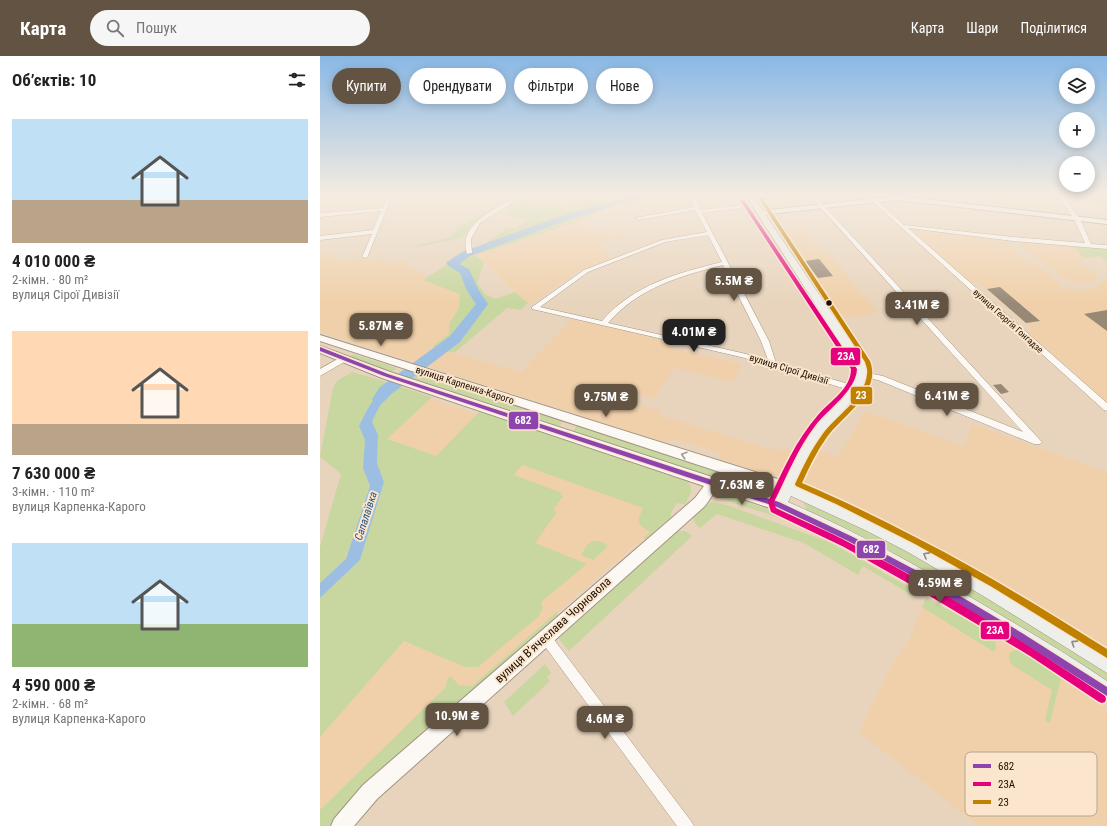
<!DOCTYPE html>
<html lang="uk">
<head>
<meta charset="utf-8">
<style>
	body { margin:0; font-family:"Roboto Condensed",sans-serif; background:#f6f6f6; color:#222; height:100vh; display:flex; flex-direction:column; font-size:15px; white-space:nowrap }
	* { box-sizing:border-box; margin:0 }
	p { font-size:13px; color:#767676 }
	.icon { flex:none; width:22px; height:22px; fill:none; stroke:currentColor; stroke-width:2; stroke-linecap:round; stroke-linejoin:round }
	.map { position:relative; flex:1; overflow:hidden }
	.sheet { display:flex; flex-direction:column; background:#fff; width:320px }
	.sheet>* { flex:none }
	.top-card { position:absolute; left:12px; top:12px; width:380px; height:36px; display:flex; gap:8px }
	.tools { position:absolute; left:739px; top:12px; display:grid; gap:8px }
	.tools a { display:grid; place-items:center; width:36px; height:36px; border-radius:50%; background:#fff; box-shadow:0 2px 10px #0003; font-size:20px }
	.price { position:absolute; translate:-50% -34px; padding:0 9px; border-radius:8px; background:#625342; color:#fff; font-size:13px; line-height:26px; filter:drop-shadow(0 1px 2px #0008) }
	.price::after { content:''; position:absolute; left:50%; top:24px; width:12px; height:9px; margin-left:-6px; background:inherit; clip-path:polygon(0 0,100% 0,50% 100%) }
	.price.current { background:#222; color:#fff }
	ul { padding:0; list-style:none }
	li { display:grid; align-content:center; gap:8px; height:212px; padding:0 12px }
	li span { display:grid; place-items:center; height:124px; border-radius:0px; color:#555 }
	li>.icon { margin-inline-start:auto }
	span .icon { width:72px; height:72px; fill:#fffc; stroke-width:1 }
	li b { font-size:17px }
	h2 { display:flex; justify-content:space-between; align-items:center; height:48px; padding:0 12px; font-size:17px }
	.pill { padding:0 14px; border-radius:18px; background:#fff; box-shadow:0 2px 10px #0003; font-size:14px; line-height:36px }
	.pill.current { background:#625342; color:#fff }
	header { display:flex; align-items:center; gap:24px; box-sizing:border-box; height:56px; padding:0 20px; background:#625342; color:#fff }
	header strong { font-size:19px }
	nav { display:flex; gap:22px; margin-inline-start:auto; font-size:14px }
	.search { width:280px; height:36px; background:#f6f6f6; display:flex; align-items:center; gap:10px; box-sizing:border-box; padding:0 14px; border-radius:22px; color:#767676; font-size:15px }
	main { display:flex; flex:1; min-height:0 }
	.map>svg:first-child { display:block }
	.built { fill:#f0d0aa }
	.green { fill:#c8d6a0 }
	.water { fill:#9bbee2 }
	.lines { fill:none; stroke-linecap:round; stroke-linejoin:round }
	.river { fill:#9bbee2; fill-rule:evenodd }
	.building { fill:#988977 }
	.minor-casing { stroke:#a39482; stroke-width:1 }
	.tertiary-casing { stroke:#a39482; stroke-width:2 }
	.secondary-casing { stroke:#a39482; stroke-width:1 }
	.minor { fill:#fcf9f5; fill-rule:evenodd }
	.tertiary { fill:#fcf9f5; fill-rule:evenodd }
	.secondary { fill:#eeefeb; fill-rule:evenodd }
	.bus-1-casing { stroke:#fbe5cc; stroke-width:3 }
	.bus-2-casing { stroke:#fbe5cc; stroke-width:3 }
	.bus-3-casing { stroke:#fbe5cc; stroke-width:3 }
	.bus-1 { fill:#8e44ad; fill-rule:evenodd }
	.bus-2 { fill:#e5007d; fill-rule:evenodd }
	.bus-3 { fill:#c08000; fill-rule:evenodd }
	.oneway { stroke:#a29b93 }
	.oneway2 { stroke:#8f8982 }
	.bus-dot { fill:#1a0d01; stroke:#fbe5cc; stroke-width:1.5 }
	.labels { text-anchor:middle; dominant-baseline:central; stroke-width:4; stroke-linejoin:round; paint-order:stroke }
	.far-street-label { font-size:9px; fill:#1a0d01; stroke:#fbe5cc }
	.street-label { font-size:10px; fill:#1a0d01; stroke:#fbe5cc }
	.water-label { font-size:11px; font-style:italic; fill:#1d5082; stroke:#fbe5cc }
	.near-street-label { font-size:12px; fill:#1a0d01; stroke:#fbe5cc }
	.key { fill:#fbe5cc; stroke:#b8a48f; stroke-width:1 }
	.key-label { font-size:11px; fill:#1a0d01 }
	.line-badge { stroke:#fbe5cc; stroke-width:1.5 }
	.badge-label { font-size:11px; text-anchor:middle; font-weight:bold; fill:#fff }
</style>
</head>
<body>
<header>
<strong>Карта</strong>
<div class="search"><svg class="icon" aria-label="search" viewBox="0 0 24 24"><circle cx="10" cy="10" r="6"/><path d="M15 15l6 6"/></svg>Пошук</div>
<nav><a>Карта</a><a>Шари</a><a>Поділитися</a></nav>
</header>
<main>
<section class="sheet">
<h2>Об’єктів: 10<svg class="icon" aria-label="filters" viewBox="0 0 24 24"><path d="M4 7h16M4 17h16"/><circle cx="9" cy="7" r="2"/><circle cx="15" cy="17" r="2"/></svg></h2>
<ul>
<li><span style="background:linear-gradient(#bfe0f5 65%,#b9a48a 0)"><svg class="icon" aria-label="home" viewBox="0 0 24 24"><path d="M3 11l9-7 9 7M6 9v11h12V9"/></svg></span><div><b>4 010 000 ₴</b><p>2-кімн. · 80 m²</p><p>вулиця Сірої Дивізії</p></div></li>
<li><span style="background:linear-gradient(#ffd9b3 75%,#b9a48a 0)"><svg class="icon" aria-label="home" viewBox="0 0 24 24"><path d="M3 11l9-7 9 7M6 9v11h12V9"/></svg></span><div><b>7 630 000 ₴</b><p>3-кімн. · 110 m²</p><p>вулиця Карпенка-Карого</p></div></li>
<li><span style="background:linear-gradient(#bfe0f5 65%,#8fb573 0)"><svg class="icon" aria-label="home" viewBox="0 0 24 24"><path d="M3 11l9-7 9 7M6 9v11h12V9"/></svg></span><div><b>4 590 000 ₴</b><p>2-кімн. · 68 m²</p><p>вулиця Карпенка-Карого</p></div></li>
</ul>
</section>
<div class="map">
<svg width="787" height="770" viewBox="0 0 787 770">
	<rect width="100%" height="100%" fill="#e8d4bc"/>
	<g class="built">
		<path d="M257,165L269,175L277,178L284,176L289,180L301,176L308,181L298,184L295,182L277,188L291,202L257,216L215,245L208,247L155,199Z"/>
		<path d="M589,172L687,184L705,207L714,206L740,226V230L745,234L775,232L787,222V348L757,322L760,321L707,275L713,273L659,227H651Z"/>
		<path d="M483,173L501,195H507L558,257L522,262L459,176Z"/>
		<path d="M704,185L753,190L764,202L759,206L779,219L772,226L756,227L742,221L697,188Z"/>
		<path d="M0,197L21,205L42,202L49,206L57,202L69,208L80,203L91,208L88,210L109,221L104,224L140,238L139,252L129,268V279L112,291L201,316L252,263L354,286L350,292L421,308L413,326L354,312L334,343L308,336L302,344L341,355L339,359L450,393L471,394L461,419L454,420L398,403L400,397L350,382L347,387L0,276Z"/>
		<path d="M110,343L157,358L116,400L66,383Z"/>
		<path d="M545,355L644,390L652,368L787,416V596L735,561L551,462L486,432L482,425L495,393L518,401Z"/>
		<path d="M176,400L343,458L344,464L38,729L0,770V681L84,585L90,590Z"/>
		<path d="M606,542L698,593L787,653V770H659L539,676L570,613L588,585Z"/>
	</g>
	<g class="green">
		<path d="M195,140H199L156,166L142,182L98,191L97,189L128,182L142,169Z"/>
		<path d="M306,140H337L326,144L322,142L284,154L239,172L155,199L164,207L157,227L166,239L176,243L195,236L208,247L201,254L187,252L134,297L112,291L129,278V268L139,252L140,238L103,224L146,196L156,193L189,171L195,173L208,164L186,159L191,155L183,153L200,143L244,152L271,142L296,143Z"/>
		<path d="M750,140H787V151L760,142Z"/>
		<path d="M753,190L787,192V204L780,200L764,202Z"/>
		<path d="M33,298L77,312L72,316L29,301Z"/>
		<path d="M32,316L70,327C55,338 47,353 39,369L45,384L43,412L50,430L26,503L0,527V491L21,418L0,401L13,332L17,325Z"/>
		<path d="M95,318L243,365L239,370L90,322Z"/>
		<path d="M78,330L112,341L67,383L116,400L160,355L368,426C375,434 369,440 365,449L357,447L351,457V461L326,483L323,482L330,476L321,470L318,464L323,452L202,409L194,419L242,437L241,439L243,440L233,454L237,456L215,487L267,508L221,546L223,552L218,561L158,611H145L84,585L0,681V542L40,504L64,426L57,407L58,379L51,366C58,352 65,339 78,330Z"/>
		<path d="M257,369L398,416L395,423L253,375Z"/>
		<path d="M424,425L454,435C444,442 432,435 422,431Z"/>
		<path d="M409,440L467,460L466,464L399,442Z"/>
		<path d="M482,444C591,487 688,555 787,617V629C689,567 593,500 487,454Z"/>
		<path d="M391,446L407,449L509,486L596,535L593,540L543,510L538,519L484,487L397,458L380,472L375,467L373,460Z"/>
		<path d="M357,475H365L372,480L249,595L238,582Z"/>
		<path d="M273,485H280L287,489L286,492L273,504L261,499L267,489Z"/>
		<path d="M606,542L674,578L676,592L674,596L602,551Z"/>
		<path d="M237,556L238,562L12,770H0V754L126,631L127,624L130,620L139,629L152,630Z"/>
		<path d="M698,593L741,622L730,667L725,664L732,634L691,608L689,602L690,597Z"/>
		<path d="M225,608L231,617L227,621L230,625L193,660L184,646Z"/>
	</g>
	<path class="water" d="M70,327L78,330C65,339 58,352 52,366L58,379L57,407L64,426L40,504L0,542V527L26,503L50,430L43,412L45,384L39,370C47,353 55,338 70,327Z"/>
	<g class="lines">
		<path class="river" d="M311,140H325L250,163L150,200L139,208L149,213L158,233L168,248L140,286L70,339C65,345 63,349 54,347L52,343L60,331L130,280L156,248L146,233L140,217L126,208L127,206L142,196L244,159Z"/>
	</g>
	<g class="building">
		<path d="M499,203L513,220L498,222L485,205Z"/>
		<path d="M680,231L720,265L706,267L667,233Z"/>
		<path d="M787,254V275L764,258Z"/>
		<path d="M681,328L689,336L681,338L673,329Z"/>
	</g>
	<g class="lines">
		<defs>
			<g id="minor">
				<path d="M68,140H72L47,202L42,201L52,178L0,184V180L53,174L61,155L0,161V157L63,152Z"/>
				<path d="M197,140H203L160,167L151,183L152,197L147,198C137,168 177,152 197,140Z"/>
				<path d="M369,140H374L381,154L436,147V149L434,150L382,157L449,285L456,307L539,331L540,333L539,335L536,336L421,301L212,253V251L264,214L342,184L387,176L375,154L318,164L315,162L374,151ZM388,179L402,206C357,217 313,229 282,265L220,251L268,216L345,186ZM403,209L441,285L448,304L422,297L288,267C318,232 360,220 403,209Z"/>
				<path d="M490,140H495L720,384L722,386L720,388H714L558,324L540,321L539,319L543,316L563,320L703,376Z"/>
				<path d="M738,140H743L760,163L771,188L787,189V193L693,185L588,172L787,347V355L784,354L552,145L556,144L584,169L693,181L765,187L754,163Z"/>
				<path d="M23,300L26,301V305L0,320V313Z"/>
				<path d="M225,575L229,577L371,765L374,770H357L221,585L219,581L221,577Z"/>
			</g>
			<g id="tertiary">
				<path d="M579,140L787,164V168L578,144L440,159L437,157L440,155Z"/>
				<path d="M0,279L467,426L472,428L474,432L472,436L467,438L0,285Z"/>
				<path d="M0,290L70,316L459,443L464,445L466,449L464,453L459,455L396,434L385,450L57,743L34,770H11L14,763L43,729L375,442L384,430L62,322L0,297Z"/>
			</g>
			<path id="secondary" d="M426,140H433L545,307L549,319C538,342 521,355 505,375C492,391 484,411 476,429C585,475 687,534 787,597V617L665,541L586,495L545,474L471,440L468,446C531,473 591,506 650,541C696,568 743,595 787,625V646L693,585L571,512L502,475L454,453L452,449L482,387L496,369L531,331L537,319L535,310Z"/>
		</defs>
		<use href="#minor" class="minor-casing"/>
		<use href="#tertiary" class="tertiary-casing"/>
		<use href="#secondary" class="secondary-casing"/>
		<use href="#minor" class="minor"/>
		<use href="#tertiary" class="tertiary"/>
		<use href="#secondary" class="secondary"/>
		<defs>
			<path id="bus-1" d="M0,291L68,318L459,446L533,481L603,518L702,577L787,631V640L697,583L598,523L528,485L457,451L64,320L0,295Z"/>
			<path id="bus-2" d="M422,143L424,144L537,313C536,335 508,353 495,370C478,392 467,420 454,446L456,452C481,464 506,474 530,487C618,532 703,585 785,640L786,643L785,646L782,647L779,646L710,600L593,530L524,491L451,456L448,446C462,416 476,384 498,359C510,345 531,333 531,313L420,144Z"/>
			<path id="bus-3" d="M437,140H441L550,305C562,336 523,359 507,381C497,395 489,411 482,427C522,444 561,463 599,483C664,516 726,555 787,593V602L672,531L595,488L516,448L476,430L475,428C483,411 491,394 502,379C515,360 545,343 547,318C548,314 546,310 545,306Z"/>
		</defs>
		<use href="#bus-1" class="bus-1-casing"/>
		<use href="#bus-2" class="bus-2-casing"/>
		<use href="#bus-3" class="bus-3-casing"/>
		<use href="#bus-1" class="bus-1"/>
		<use href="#bus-2" class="bus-2"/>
		<use href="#bus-3" class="bus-3"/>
	</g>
	<defs><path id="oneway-chevron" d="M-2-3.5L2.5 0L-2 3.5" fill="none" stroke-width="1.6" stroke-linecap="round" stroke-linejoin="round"/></defs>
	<use class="oneway" href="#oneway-chevron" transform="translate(364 399) rotate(-162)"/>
	<g class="oneway2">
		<use href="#oneway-chevron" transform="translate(606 499) rotate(-151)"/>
		<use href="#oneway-chevron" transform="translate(754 587) rotate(-147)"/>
	</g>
	<linearGradient id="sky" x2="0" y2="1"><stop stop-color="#89b8e6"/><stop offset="0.56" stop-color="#f5ece1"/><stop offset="1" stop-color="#f5ece1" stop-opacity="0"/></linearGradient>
	<rect width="787" height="248" fill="url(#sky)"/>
	<circle class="bus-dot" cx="509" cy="247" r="3.5"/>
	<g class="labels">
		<g class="far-street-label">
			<text transform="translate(688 265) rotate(42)">вулиця Георгія Гонгадзе</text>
		</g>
		<g class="street-label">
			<text transform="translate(469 313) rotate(17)">вулиця Сірої Дивізії</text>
			<text transform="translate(145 329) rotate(18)">вулиця Карпенка-Карого</text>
		</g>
		<g class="water-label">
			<text transform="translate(46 460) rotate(-72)">Сапалаївка</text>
		</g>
		<g class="near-street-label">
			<text transform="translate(233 574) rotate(-42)">вулиця Вʼячеслава Чорновола</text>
		</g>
	</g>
	<rect x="645" y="696" width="132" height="64" rx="6" class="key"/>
	<rect x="653" y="708" width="18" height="4" fill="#8e44ad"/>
	<rect x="653" y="726" width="18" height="4" fill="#e5007d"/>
	<rect x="653" y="744" width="18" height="4" fill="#c08000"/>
	<g class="key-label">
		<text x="678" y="714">682</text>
		<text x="678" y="732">23А</text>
		<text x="678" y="750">23</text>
	</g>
	<g class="line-badge">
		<rect x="510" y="291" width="31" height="19" rx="4" fill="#e5007d"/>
		<rect x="530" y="330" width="23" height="19" rx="4" fill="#c08000"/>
		<rect x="188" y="355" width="31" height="19" rx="4" fill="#8e44ad"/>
		<rect x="536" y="484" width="30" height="19" rx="4" fill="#8e44ad"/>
		<rect x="660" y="565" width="30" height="19" rx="4" fill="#e5007d"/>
	</g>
	<g class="badge-label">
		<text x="526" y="304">23А</text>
		<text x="541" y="343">23</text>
		<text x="203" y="368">682</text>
		<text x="551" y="497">682</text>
		<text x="675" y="578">23А</text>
	</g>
</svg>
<div class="tools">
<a><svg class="icon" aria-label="layers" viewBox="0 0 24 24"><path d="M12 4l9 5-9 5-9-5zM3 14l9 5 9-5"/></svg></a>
<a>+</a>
<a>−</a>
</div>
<b class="price" style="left:414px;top:246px">5.5M ₴</b>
<b class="price" style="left:597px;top:270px">3.41M ₴</b>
<b class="price" style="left:61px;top:291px">5.87M ₴</b>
<b class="price current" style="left:374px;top:297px">4.01M ₴</b>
<b class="price" style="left:627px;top:361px">6.41M ₴</b>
<b class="price" style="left:286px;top:362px">9.75M ₴</b>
<b class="price" style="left:422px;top:450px">7.63M ₴</b>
<b class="price" style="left:620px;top:548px">4.59M ₴</b>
<b class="price" style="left:137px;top:681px">10.9M ₴</b>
<b class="price" style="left:285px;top:684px">4.6M ₴</b>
<div class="top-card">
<a class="pill current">Купити</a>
<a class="pill">Орендувати</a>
<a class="pill">Фільтри</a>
<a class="pill">Нове</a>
</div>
</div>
</main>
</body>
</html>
